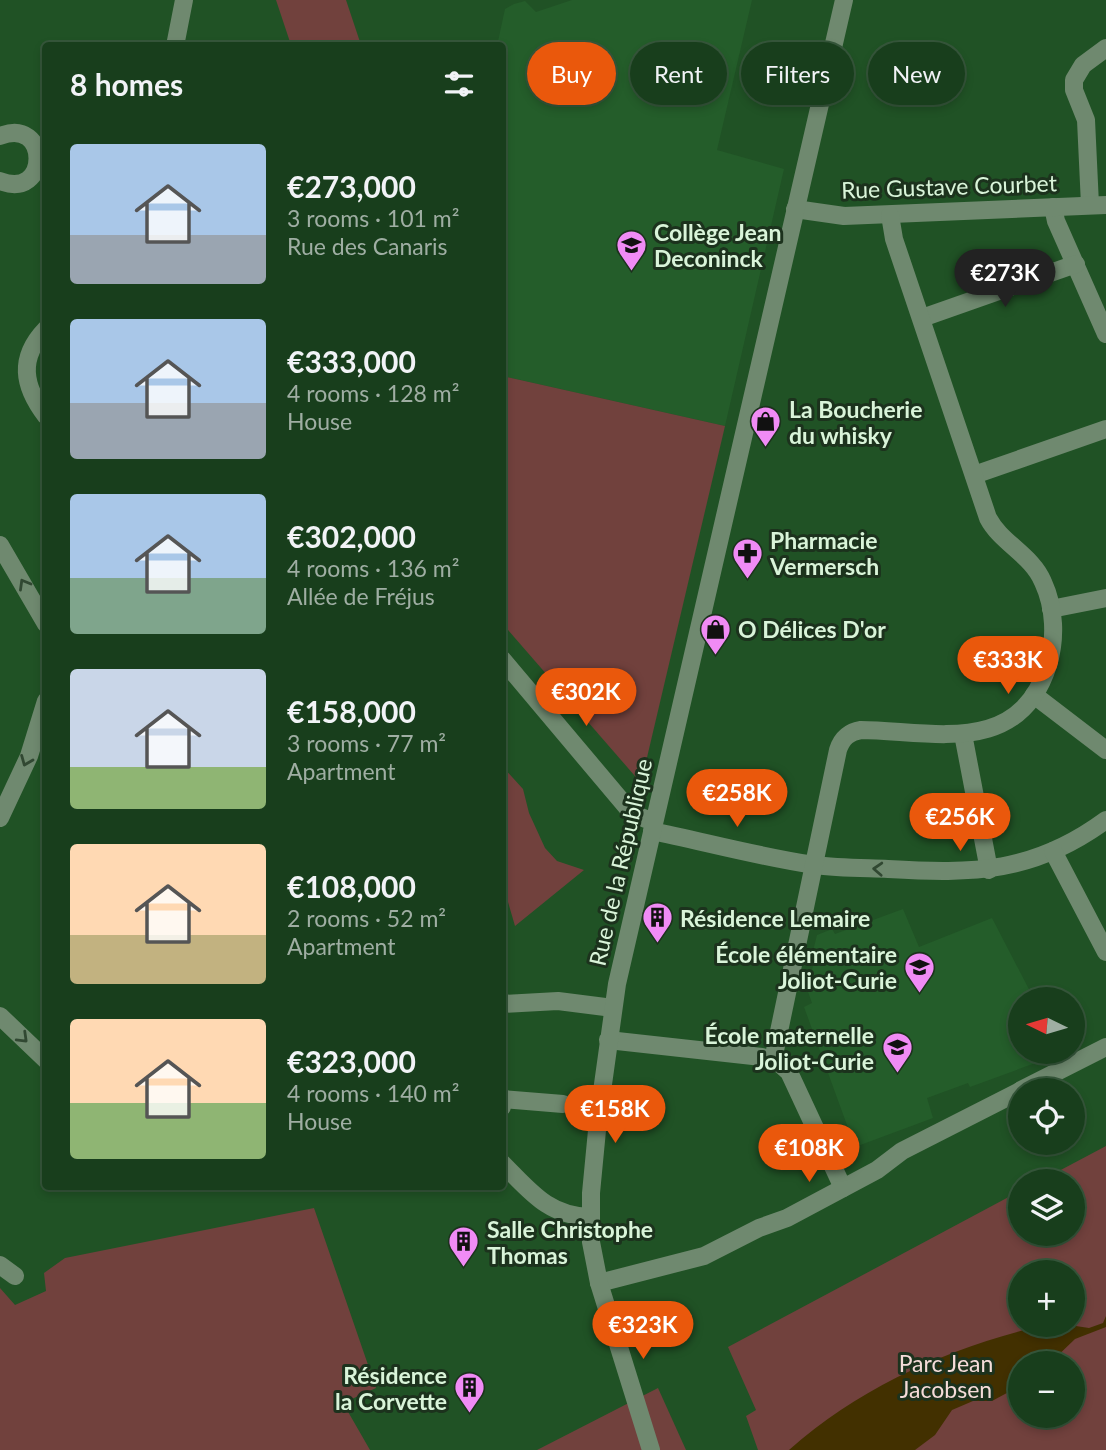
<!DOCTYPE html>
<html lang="en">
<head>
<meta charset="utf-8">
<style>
	body { margin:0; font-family:Lato,sans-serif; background:#214525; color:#f1f3f6; height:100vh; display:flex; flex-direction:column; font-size:26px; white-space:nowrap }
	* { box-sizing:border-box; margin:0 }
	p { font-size:23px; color:#9faea3 }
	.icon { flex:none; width:38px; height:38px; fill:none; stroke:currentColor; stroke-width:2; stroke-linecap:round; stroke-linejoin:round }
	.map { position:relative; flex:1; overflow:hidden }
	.panel { position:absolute; left:42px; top:42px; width:464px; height:1148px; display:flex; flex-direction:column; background:#183e1c; border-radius:7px; box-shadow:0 4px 10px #0003,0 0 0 2px #36573b }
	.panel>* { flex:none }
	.hud { position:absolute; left:527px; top:42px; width:474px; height:63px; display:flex; gap:14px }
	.needle { width:46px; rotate:275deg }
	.controls { position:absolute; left:1008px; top:987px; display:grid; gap:14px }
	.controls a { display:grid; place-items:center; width:77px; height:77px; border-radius:50%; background:#183e1c; box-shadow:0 4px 10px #0003,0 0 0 2px #36573b; font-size:35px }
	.price { position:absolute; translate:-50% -60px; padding:0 16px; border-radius:24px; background:#ea580c; color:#fff; font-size:23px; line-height:46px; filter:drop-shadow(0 2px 4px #0008) }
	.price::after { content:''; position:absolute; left:50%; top:42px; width:21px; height:16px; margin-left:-10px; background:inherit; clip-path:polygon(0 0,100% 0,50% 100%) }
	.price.selected { background:#222; color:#fff }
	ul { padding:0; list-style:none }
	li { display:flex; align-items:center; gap:21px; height:175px; padding:0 28px }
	li span { display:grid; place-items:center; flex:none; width:196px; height:140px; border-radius:7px; color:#555 }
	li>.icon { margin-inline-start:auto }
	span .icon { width:84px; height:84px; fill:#fffc; stroke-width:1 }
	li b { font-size:30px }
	h2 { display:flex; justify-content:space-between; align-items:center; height:84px; padding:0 28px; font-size:30px }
	.chip { padding:0 24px; border-radius:32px; background:#183e1c; box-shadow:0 4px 10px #0003,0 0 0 2px #36573b; font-size:24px; line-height:63px }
	.chip.selected { background:#ea580c; color:#fff }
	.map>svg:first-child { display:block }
	.built { fill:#245d2a }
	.green { fill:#71413d; fill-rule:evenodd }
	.water { fill:#423000 }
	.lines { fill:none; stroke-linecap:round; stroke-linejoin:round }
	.minor { stroke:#6f896f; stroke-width:18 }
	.oneway { stroke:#314832 }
	.labels { text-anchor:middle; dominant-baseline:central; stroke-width:6; stroke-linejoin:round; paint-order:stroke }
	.street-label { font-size:23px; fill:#d9f4d9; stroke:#1c321d }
	.poi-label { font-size:23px; font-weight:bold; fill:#d9f4d9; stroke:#1c321d; text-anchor:start }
	.park-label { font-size:23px; fill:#f5dcd9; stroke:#1c321d }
</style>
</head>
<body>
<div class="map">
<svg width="1106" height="1450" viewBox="0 0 1106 1450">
	<rect width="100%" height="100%" fill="#205225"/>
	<g class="built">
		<path d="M572,0H752L717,150L784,169L725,426L502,376V46H497L505,9L514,4L525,1L536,12Z"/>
		<path d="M903,909L919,947L992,918L1034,999H1020V1052H1047L1049,1058L970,1087L968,1083L927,1098L933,1118L855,1147L804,1007L812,1003L807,989L813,966L811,959L817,935L832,929L835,934Z"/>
	</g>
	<g class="green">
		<path d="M276,0H346L361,45H291Z"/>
		<path d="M502,376L725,426L641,783L502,623Z"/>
		<path d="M502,766L523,789L529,813L545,848L557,861L584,870L515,926L508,902L502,896Z"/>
		<path d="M1106,1146V1450H758L746,1416L756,1410L728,1347L1020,1191V1234H1073V1181H1040ZM1020,1272H1073V1325H1020ZM1020,1363H1073V1416H1020Z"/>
		<path d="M314,1208L376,1388L343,1403L370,1450H0V1288L15,1305L46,1291L44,1273L65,1258Z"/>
		<path d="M658,1388L686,1450H537Z"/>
	</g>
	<path class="water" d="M1106,1316V1327L1075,1339L1050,1363H1020V1386L992,1401H973L952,1410L935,1435L915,1450H789C859,1388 942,1351 1032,1328L1039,1338L1069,1325L1089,1328L1103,1323Z"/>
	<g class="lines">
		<g class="minor">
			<path d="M175,46L184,0"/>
			<path d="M0,136C50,116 50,201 0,181"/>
			<path d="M1090,205L1086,120L1074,90V80L1083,65L1106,48"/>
			<path d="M1053,207L1056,221L1106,334"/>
			<path d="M795,209L844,216L1106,205"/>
			<path d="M922,318L1076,264"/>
			<path d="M46,329C18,358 23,386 46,416"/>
			<path d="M974,475L1106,429"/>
			<path d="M0,545L46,624"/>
			<path d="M1051,609L1106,598"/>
			<path d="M502,659L630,811L638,816L654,822"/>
			<path d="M1034,695L1106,750"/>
			<path d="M963,734L989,870"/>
			<path d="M0,818L29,756L46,701"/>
			<path d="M652,831C705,842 760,857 814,865C838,868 864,868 888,869C974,874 1034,873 1106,820"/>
			<path d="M1053,851L1106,952"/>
			<path d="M502,1004L558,1001L613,1008"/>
			<path d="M0,1016L46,1060"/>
			<path d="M608,1040L762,1057L779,1063L789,1072L843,1188"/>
			<path d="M773,1060L838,750C842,738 849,732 861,730C934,731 1019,757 1048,665C1056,639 1055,608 1043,582C1032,555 1001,543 988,518L894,239L890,215"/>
			<path d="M1021,1090L1106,1047"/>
			<path d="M502,1107L503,1099L563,1104"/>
			<path d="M502,1163C530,1191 548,1216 590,1217"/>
			<path d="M0,1265L15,1276"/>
			<path d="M599,1283L704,1256L759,1228L787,1218L877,1170L902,1151L1020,1091"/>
			<path d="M651,1450L599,1283L591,1242V1193L598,1120L617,984L844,0"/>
		</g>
	</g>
	<defs><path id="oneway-chevron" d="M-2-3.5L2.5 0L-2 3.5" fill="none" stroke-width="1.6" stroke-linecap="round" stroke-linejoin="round" transform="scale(1.75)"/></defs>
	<g class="oneway">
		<use href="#oneway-chevron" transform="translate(24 584) rotate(-120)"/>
		<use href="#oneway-chevron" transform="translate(26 761) rotate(112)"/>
		<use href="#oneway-chevron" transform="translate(878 869) rotate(-177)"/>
		<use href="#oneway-chevron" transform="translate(23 1038) rotate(44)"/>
	</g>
	<defs>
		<symbol id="school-pin" viewBox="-11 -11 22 30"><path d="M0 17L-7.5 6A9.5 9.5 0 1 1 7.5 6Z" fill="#f08bf5" stroke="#1c321d"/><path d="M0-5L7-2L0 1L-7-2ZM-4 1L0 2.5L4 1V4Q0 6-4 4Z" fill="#111"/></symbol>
		<symbol id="shop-pin" viewBox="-11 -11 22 30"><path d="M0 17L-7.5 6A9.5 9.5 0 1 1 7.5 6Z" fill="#f08bf5" stroke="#1c321d"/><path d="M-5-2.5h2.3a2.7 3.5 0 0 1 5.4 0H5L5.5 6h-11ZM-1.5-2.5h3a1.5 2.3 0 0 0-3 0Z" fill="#111"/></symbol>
		<symbol id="pharmacy-pin" viewBox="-11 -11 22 30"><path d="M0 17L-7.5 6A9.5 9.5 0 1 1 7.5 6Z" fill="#f08bf5" stroke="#1c321d"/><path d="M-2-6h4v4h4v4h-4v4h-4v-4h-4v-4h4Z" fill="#111"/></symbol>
		<symbol id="building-pin" viewBox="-11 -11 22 30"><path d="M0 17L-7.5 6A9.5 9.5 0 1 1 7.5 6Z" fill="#f08bf5" stroke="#1c321d"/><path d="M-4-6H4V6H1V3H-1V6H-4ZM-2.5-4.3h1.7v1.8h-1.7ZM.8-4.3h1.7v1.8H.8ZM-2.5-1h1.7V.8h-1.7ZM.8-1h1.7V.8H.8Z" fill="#111"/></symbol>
	</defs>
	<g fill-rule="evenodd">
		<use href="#school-pin" x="614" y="228" width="35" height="47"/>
		<use href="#shop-pin" x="748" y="404" width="35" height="47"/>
		<use href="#pharmacy-pin" x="730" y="536" width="35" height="47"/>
		<use href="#shop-pin" x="698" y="612" width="35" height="47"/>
		<use href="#building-pin" x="640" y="900" width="35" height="47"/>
		<use href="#school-pin" x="902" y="950" width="35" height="47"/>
		<use href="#school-pin" x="880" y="1030" width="35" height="47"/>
		<use href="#building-pin" x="446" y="1224" width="35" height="47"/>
		<use href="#building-pin" x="452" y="1370" width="35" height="47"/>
	</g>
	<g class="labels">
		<g class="street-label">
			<text transform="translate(949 186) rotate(-2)">Rue Gustave Courbet</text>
			<text transform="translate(620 862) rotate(-77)">Rue de la République</text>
		</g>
		<g class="poi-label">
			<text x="654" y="232">Collège Jean<tspan x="654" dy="26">Deconinck</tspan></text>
			<text x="789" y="409">La Boucherie<tspan x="789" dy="26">du whisky</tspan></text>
			<text x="770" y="540">Pharmacie<tspan x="770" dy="26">Vermersch</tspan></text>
			<text x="738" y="629">O Délices D'or</text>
			<text x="680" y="918">Résidence Lemaire</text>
			<text x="897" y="954" text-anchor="end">École élémentaire<tspan x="897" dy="26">Joliot-Curie</tspan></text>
			<text x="874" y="1035" text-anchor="end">École maternelle<tspan x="874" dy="26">Joliot-Curie</tspan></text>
			<text x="487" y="1229">Salle Christophe<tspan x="487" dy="26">Thomas</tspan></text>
			<text x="447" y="1375" text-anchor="end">Résidence<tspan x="447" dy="26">la Corvette</tspan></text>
		</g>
		<g class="park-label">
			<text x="946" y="1363">Parc Jean<tspan x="946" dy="26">Jacobsen</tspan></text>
		</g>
	</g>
</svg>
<div class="controls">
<a><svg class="needle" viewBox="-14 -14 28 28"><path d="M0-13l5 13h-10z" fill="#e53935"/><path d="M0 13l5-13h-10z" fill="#9faea3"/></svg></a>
<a><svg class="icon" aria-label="locate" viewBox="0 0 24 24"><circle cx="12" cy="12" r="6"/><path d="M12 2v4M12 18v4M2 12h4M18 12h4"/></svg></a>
<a><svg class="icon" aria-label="layers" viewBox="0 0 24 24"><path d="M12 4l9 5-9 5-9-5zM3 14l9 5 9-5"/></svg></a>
<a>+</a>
<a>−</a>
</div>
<b class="price selected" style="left:1005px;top:309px">€273K</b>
<b class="price" style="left:1008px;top:696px">€333K</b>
<b class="price" style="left:586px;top:728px">€302K</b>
<b class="price" style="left:737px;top:829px">€258K</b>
<b class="price" style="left:960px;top:853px">€256K</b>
<b class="price" style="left:615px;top:1145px">€158K</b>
<b class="price" style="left:809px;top:1184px">€108K</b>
<b class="price" style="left:643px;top:1361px">€323K</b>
<div class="hud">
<a class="chip selected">Buy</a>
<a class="chip">Rent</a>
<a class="chip">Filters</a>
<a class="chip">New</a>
</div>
<section class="panel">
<h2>8 homes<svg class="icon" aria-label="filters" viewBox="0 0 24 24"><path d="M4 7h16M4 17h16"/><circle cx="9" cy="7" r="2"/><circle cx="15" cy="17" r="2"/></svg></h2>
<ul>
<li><span style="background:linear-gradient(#a9c7e8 65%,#9aa5b1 0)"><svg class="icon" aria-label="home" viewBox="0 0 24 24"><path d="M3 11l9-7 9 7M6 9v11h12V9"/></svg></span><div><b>€273,000</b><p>3 rooms · 101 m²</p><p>Rue des Canaris</p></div></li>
<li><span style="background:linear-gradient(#a9c7e8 60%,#9aa5b1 0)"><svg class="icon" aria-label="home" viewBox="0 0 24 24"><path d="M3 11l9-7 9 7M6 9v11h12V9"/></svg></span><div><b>€333,000</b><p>4 rooms · 128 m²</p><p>House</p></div></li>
<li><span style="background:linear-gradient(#a9c7e8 60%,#7fa58c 0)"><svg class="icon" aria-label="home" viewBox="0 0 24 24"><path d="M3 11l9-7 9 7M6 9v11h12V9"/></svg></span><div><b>€302,000</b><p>4 rooms · 136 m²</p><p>Allée de Fréjus</p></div></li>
<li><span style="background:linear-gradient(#c9d6e8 70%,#8fb573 0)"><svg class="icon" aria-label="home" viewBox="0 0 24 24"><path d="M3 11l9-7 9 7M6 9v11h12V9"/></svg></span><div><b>€158,000</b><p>3 rooms · 77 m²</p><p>Apartment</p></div></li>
<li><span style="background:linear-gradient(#ffd9b3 65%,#c2b280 0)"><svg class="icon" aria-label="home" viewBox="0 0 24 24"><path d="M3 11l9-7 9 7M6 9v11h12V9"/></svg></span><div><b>€108,000</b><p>2 rooms · 52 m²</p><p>Apartment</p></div></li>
<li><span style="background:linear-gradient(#ffd9b3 60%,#8fb573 0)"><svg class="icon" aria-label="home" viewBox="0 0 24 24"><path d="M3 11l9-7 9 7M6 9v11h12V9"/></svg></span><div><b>€323,000</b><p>4 rooms · 140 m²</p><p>House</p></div></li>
</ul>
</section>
</div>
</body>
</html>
